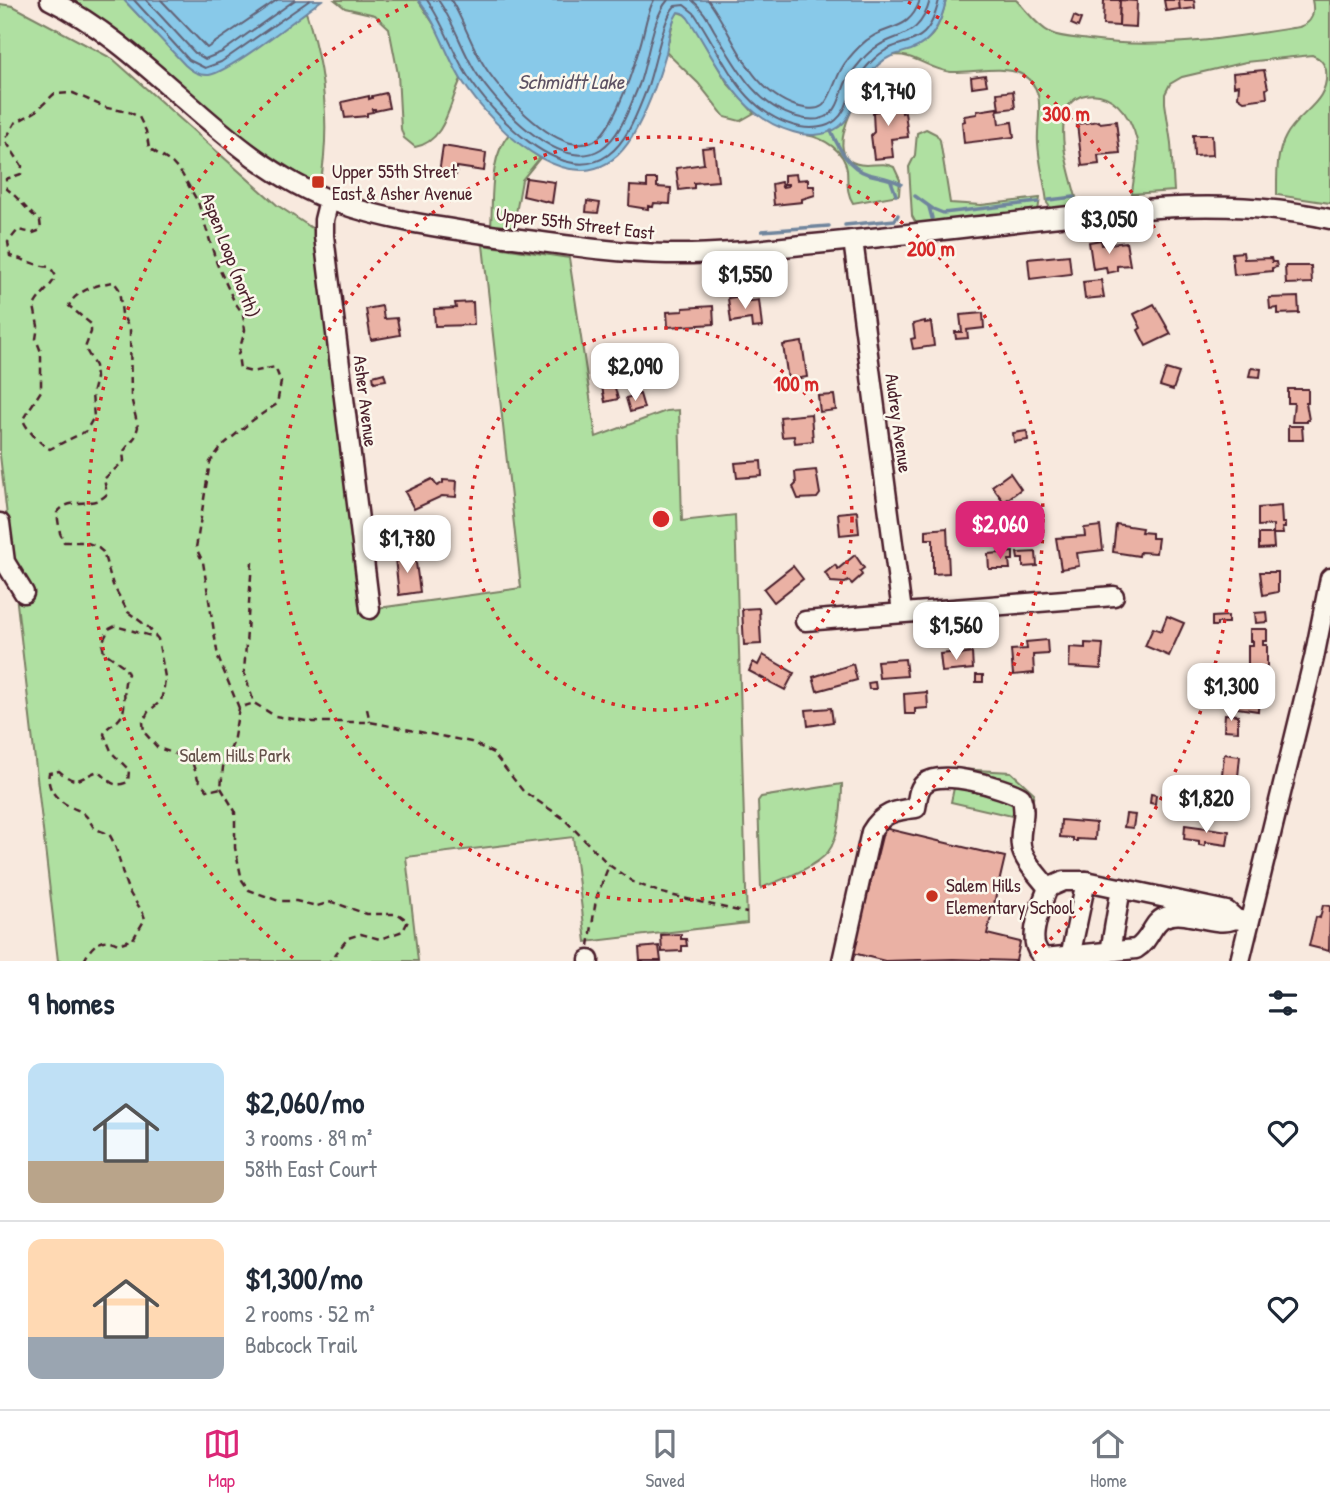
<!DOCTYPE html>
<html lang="en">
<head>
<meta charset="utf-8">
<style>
	body { margin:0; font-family:"Patrick Hand",sans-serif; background:#f6f6f7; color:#1f2937; height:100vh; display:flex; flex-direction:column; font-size:26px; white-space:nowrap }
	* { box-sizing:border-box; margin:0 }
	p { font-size:23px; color:#747a83 }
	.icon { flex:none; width:38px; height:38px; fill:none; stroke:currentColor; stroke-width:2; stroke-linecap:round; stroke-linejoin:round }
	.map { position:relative; height:961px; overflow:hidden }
	.sheet { display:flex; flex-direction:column; background:#fff; flex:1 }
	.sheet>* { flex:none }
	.price { position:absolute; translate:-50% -60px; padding:0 16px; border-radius:14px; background:#fff; color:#222; font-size:23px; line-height:46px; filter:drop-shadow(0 2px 4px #0008) }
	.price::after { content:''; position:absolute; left:50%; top:42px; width:21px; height:16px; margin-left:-10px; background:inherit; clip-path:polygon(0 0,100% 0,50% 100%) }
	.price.current { background:#db2777; color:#fff }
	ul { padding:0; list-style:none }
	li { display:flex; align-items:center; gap:21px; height:175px; padding:0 28px }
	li+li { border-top:2px solid #e0e1e3 }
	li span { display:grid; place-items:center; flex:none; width:196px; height:140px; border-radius:14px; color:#555 }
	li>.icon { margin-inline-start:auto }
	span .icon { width:84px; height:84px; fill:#fffc; stroke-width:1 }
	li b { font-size:30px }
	h2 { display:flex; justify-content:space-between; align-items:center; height:84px; padding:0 28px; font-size:30px }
	.tabs { display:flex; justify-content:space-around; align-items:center; height:98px; border-top:2px solid #e0e1e3; background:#fff; font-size:19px; color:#747a83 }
	.tabs a { display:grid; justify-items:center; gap:4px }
	.tabs .current { color:#db2777 }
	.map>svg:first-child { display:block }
	.green { fill:#afe0a1; stroke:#7c8066; stroke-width:2 }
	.water { fill:#88c9e9; stroke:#6f859d; stroke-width:2 }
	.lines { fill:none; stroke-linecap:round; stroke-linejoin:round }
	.shore { stroke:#636377; stroke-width:2 }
	.stream { stroke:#6f859d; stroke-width:3.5 }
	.building { fill:#eab1a4; stroke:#4a1f2b; stroke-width:2 }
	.minor-casing { stroke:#4a1f2b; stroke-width:23 }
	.path { stroke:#4a1f2b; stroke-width:2.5; stroke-dasharray:7 5; stroke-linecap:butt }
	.minor { stroke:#fbf7ec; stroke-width:18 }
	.ring { fill:none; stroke:#d62828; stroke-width:3.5; stroke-dasharray:3.5 7 }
	.poi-dot { fill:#c8321e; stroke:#fbf7ec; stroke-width:2.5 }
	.labels { text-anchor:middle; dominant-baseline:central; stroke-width:5; stroke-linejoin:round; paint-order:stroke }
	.poi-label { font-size:19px; fill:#4a1f2b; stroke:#fbf7ec; text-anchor:start }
	.street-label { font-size:19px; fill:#4a1f2b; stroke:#fbf7ec }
	.park-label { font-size:19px; fill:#634f48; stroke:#fbf7ec }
	.water-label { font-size:21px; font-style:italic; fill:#5d5264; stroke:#fbf7ec }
	.centre { fill:#d62828; stroke:#fbf7ec; stroke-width:3.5 }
	.ring-label { font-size:21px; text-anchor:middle; font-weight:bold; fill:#d62828; stroke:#fbf7ec; stroke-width:5; stroke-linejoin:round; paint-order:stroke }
</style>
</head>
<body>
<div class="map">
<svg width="1330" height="961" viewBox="0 0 1330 961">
	<rect width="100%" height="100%" fill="#f8e9de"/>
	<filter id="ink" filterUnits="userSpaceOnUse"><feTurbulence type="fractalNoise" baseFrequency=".0143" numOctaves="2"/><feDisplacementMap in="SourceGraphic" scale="14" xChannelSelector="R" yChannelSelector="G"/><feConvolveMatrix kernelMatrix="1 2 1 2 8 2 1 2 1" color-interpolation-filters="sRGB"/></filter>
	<g filter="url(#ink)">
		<g class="green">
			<path d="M68,0H124L190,69L214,73L306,12C325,70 331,126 320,186C235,139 164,73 89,13Z"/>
			<path d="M335,0H418L437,29L461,79C449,103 446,142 415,147L404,138L401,129L398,74L389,28L375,15L345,8Z"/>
			<path d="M946,0H1016C1027,11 1037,26 1051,33C1062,38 1077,38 1089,40C1160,50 1229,38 1299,27C1313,23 1315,13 1312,0H1330V203L1277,195C1277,175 1276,154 1286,136C1298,112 1330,103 1326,70C1324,62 1320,58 1312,55L1246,62L1182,77L1170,84L1165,94V103L1171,143L1174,191L1132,194C1133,176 1140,159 1137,141C1131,115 1111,87 1081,96C1074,99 1069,103 1066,110C1057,142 1071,175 1078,205L1052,210L1047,203C1045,183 1039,163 1038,143C1036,120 1049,88 1021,74C1004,65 970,73 951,72C928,70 913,51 889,56C926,42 936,44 946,0Z"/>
			<path d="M0,4L13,6L113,59L277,205L324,236L371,609L521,588L483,245L569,258L596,437L666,411L679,410L682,521L735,515L747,923L586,942L573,837L406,857L418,961H58L0,455Z"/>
			<path d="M678,12L686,15L691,21L728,84L754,113L740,121L725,117L698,83L666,52L674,18Z"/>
			<path d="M851,111C843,130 831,164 866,165C876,165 884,162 894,167L900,180L899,195L853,203C846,192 848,182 847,170C844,150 824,138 806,135C826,134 840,129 851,111Z"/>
			<path d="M926,129L936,134L940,140L950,203L981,205L1040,198L1038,211L917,225L912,216L909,167L915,155L917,133Z"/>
			<path d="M509,134L540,158L522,180L513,230L491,227C493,197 489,158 509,134Z"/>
			<path d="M958,769L1011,772L1034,793L1029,820L951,802Z"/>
			<path d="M842,784C842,802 840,837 828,852C815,868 780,880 761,888L758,801L761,797Z"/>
		</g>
		<g class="water">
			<path d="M124,0H322C301,15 230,72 209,75C199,76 192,71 185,65Z"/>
			<path d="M418,0H946C942,21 933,42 911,50C899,54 888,55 878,65C871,72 864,81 859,90C854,103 851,118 839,127C826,136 807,137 793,132C736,116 718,63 688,18L683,13L678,12C670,24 669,39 666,53C658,81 647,111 632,137C583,218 494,131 461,79C445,53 438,24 418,0Z"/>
		</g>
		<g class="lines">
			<g class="shore">
				<path d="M134,0L189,60L205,68L221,62L310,0"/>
				<path d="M146,0L195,53L205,59L222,52L295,0"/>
				<path d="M161,0L207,48L277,0"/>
				<path d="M427,0C444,24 452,51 467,75C490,112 561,189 608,155C628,140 637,113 646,91C654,71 663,17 675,6L684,5L694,13C724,57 742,115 800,127C812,129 827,128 836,120C846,112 848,98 853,87C858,77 865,68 872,61C901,31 926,57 939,0"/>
				<path d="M438,0C454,22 461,48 475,71C495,103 559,175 601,149C621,136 630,106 639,85C648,61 652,17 668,0"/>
				<path d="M451,0C464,21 471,46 485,67C502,93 558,159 594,141C605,135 613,118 618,107C627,87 634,66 640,46C645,30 646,14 654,0"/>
				<path d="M692,0C702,8 708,19 714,30C736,66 754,105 797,117C807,120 820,121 829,115C839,108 841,92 846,82C850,74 856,67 862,60C888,28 918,47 930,0"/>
				<path d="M708,0C735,36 748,90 796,106C804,108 815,111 822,106C830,101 836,77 842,68C846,61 853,53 859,47C884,21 908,36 920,0"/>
			</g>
			<g class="stream">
				<path d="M831,131C839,148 848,168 868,174C879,177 890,178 901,184"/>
				<path d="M891,181L896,195"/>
				<path d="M915,196L933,209L943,213L1038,202"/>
				<path d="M1049,200L1074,197"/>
				<path d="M929,207L932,218"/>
				<path d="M845,225L895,220L898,215"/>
				<path d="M762,231L829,226"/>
			</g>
		</g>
		<g class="building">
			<path d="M1104,0H1120L1119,26L1103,25Z"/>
			<path d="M1120,0L1137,1L1136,27L1119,26Z"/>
			<path d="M1164,0H1179L1180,9L1166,11Z"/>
			<path d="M1179,0H1194L1195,8L1180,10Z"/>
			<path d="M1074,16L1081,19L1078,27L1071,24Z"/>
			<path d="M1264,70L1268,88L1266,89L1267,98L1244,101L1238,97L1239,85L1234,86L1233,73Z"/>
			<path d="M985,75L987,85L972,87L971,77Z"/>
			<path d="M1013,91L1015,108L999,110L997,93Z"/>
			<path d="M386,93L389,108L375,111V109H372L373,112L367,113V116L345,118L342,102L369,96V99L372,98V96Z"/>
			<path d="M901,100L902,113L905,112L908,137L891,139L893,157L874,159L871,135L874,132L873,112L878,111L877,103Z"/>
			<path d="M997,108L999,124L1012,122L1014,137L964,143L962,122L965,121L964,116L977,114V111Z"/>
			<path d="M1099,121L1100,123L1116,121L1120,153L1098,155L1099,164L1082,166L1077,124Z"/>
			<path d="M1193,135H1212L1213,155L1194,156Z"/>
			<path d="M443,146L486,153L484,171L457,167L456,175L439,173Z"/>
			<path d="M714,147L718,181L694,183V188L679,190L676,168L704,164L702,148Z"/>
			<path d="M796,174L797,180L808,179V186H814L815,195L802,199V202L774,205L772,184L781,182L782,187L788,186V184H784V175Z"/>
			<path d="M526,178L555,182L552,203L523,196Z"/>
			<path d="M647,179H657V187L671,188L670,204L654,203L653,207L648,206V209L629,206L630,186L647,187Z"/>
			<path d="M587,201L600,203L598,213L586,212Z"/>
			<path d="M1101,240L1102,245L1126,242L1130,265L1117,266V271L1107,273L1106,267L1093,269L1089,242Z"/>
			<path d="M1243,252L1244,259L1271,258L1272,262H1276L1277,267L1272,268V271L1234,275L1232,253Z"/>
			<path d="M1069,255L1071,274L1030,279L1028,259Z"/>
			<path d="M1285,266H1311L1312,283L1286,284Z"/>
			<path d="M1101,280L1104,297L1085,299L1083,282Z"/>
			<path d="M742,296L743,302L759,300L762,327L752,328L751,319L731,322L728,298Z"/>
			<path d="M1298,297L1299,313L1278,314V308L1270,309L1269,298Z"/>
			<path d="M473,302L474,325L435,326L434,309L456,308L455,303Z"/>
			<path d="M1154,304L1171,334L1146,346L1138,330L1141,328L1134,314Z"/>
			<path d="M382,306L384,319L397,318L400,335L371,340L366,309Z"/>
			<path d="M713,306L714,324L668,327L667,312L683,311V308Z"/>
			<path d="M983,313L984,328L967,330L968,338L956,339L955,332H962L960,315Z"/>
			<path d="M925,321V323L931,322L934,346L913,349L911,339L915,338L913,324Z"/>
			<path d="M802,342L807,377L788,380L783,345Z"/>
			<path d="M641,356L645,372L620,378L616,362Z"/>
			<path d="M1251,368L1261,369L1260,377L1249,376Z"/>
			<path d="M1166,369L1179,373L1173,390L1160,386Z"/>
			<path d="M384,373L386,380L374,382L373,376Z"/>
			<path d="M614,384L618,399L605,402L602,387Z"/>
			<path d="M1288,389H1308V403H1306L1309,420H1307V422H1292L1294,403H1288Z"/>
			<path d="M640,394L644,408L630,412L626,398Z"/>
			<path d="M834,395L836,410L820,412L818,396Z"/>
			<path d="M811,414L813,441L795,443L794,436L782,437L780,417Z"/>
			<path d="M1288,426H1302L1303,440H1288Z"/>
			<path d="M1027,431L1028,440L1014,442L1013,433Z"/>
			<path d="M761,461L762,476L737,478L735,463Z"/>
			<path d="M816,470L820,494L817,498L798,499L793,487L796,484L795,472Z"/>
			<path d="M1010,473L1021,489L1004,502L992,486Z"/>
			<path d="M432,479L437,486L443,483V480L457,481L456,497L442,496L414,509L405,492Z"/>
			<path d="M1281,506L1282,523H1285V528H1282L1283,534H1273V525L1258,526V508Z"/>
			<path d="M857,511L859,533L840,535L838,513Z"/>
			<path d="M1116,524L1142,528L1141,532L1152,533V538H1158L1156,553L1140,552L1139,556L1113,552Z"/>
			<path d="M1100,526L1103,550L1077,553L1079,566L1061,569L1056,538L1085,536L1084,528Z"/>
			<path d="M947,528L949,573L933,574V539H926V530Z"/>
			<path d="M1259,534H1273L1274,548L1259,549Z"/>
			<path d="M1013,552V560H1009L1010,569H989L988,554Z"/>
			<path d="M1036,552L1037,566L1023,567V559H1018L1017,553Z"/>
			<path d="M855,555L864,568L860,571L862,575L852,584L849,581L845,583L831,582L825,573L835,565L838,569Z"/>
			<path d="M415,556L420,592L399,595L395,558Z"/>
			<path d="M793,566L803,579L774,602L764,589Z"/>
			<path d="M1260,572H1278V592L1263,595Z"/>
			<path d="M759,608L761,644L744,645L742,609Z"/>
			<path d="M1267,612L1268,622L1256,623L1255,613Z"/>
			<path d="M1167,616L1184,623L1169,656L1145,646L1153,628L1161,631Z"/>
			<path d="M1228,616V623H1217V626H1212V617Z"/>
			<path d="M1250,629H1267V641H1263V645H1267V667H1248V645H1253V641H1250Z"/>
			<path d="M1047,640L1048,654L1033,655L1034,673L1013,675L1011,650L1027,649L1026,642Z"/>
			<path d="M1085,643L1103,644L1101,669L1069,667L1070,647L1085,648Z"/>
			<path d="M959,652V655L972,653L973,669L942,672L940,654Z"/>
			<path d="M763,655L794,673L785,690L749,671L753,662L758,665Z"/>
			<path d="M905,659L907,676L879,678L877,661Z"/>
			<path d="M853,664L857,680L817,691L813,677Z"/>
			<rect x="976" y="675" width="7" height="7"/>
			<path d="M875,682L876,689H869L868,683Z"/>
			<path d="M1201,684L1202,691L1194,692L1193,685Z"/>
			<path d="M1245,684H1260L1258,711L1237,708V701H1244Z"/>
			<path d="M927,692L928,708L915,709V714H905L904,694Z"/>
			<path d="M831,708L833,722L808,726L806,710Z"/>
			<path d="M1225,714L1238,715V731L1224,730Z"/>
			<path d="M1224,754L1240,756L1238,777L1222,775Z"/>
			<path d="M1202,779L1216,781L1215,790L1202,789Z"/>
			<path d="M1151,794L1156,795L1155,804L1150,803Z"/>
			<path d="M1126,814L1135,815L1133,828L1124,827Z"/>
			<path d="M1061,820L1096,823L1095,840L1077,839V841H1073V838L1060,837Z"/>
			<path d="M1185,825L1229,831L1227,845L1205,842V846L1199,845V841L1184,839Z"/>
			<path d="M884,828L1005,857L987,934L1020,942L1016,961L953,959L885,961L853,953Z"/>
			<path d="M1323,905L1330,906L1329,951L1309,946L1316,917L1320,918Z"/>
			<path d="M681,934V939H686L687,946H682V951L662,952L661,935Z"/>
			<path d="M659,946L661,961H640L639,948Z"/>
		</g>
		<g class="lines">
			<defs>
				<g id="minor">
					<path d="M50,0C156,52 225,163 338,203C389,221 444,228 498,236C553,243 610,253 667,254C712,255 757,250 802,245C868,239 933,231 998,224C1109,212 1220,194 1330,219"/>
					<path d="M329,200L324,220V236L370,609"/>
					<path d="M853,240L902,612"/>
					<path d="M0,523L5,562L24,593"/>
					<path d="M805,621L1114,596"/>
					<path d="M1236,919C1212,928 1187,908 1165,917C1152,922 1151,940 1136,949L1044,958C1042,955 1038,953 1037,949C1029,936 1042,902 1048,888L1064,881H1086L1227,911L1236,919L1249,922"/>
					<path d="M1110,952L1121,888"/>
					<path d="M1070,957L1086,881"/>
					<path d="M589,960V961"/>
					<path d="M842,961L871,832C882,813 895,810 916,808C918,799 917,789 925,783C942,769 1003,787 1021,797C1028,815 1018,829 1021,846C1023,861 1039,876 1048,888"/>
					<path d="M1240,961L1314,658L1330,578"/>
				</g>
			</defs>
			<use href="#minor" class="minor-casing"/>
			<g class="path">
				<path d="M252,562L244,672L254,703L275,716L313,722H370L471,742L493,753L523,791L563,818L609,865"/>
				<path d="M239,708L233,743L223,767L221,788L208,791L198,779L191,759L158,748L144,732L143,722L148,712L161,701L164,687L165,677L158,639L148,627L128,612L113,585L103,552L96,546L85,542H64L60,533L57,513C70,495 92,510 107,494L104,479L124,461L123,452L135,437L138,427L131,397L130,330L122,314L119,289L114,282C99,284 74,291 69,306L91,324V332L85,348L95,366L96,378L92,394L94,417L86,431L50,449C41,445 25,428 23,419L41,391V352L36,339L38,326L34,306C40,294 50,289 56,276L50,267C36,266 24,259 10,256L8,242L18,230L33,233L41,230L40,221C27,211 20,199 7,189L6,179L21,174L22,166L5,140L15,123L35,112L54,94L73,93L107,108L129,112L139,117L146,131L149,148L172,163L182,174L198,202L217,264L234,301L243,314L245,330L238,355L240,369L252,372L275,367L281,382L277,404L253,420L222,446L210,462L196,548L203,562L218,657L239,708L254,703"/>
				<path d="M367,709L370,722"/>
				<path d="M221,788L235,811V848L242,880L249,890L279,901H296L317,906L332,902L367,914H398L408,921L403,931L380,939L361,934L348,938L330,961"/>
				<path d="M589,946L596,899L609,865L633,882L662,893L747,913"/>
				<path d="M84,961C91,946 101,935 118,944L133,939L145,919C142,907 132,900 128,889C120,871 120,851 109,834C85,826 97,826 83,813C81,811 75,809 73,808C58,801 46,790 49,773L59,771C78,787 79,778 98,771C110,780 111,789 128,782L129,770L112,753L104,734C108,724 114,726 120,718C129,706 120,687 128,674L125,667L104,652L102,643L109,629L115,626L155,637"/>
			</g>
			<use href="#minor" class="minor"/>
		</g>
	</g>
	<g class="ring">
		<circle cx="661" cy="519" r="191"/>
		<circle cx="661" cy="519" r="382"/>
		<path d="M293 958A573 573 0 0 1 414 2M908 2A573 573 0 0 1 1029 958"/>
	</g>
	<g class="poi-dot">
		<rect x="311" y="175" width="14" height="14" rx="3.5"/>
		<circle cx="932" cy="896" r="7"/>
	</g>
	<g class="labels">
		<g class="poi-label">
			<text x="332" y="171">Upper 55th Street<tspan x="332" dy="22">East &amp; Asher Avenue</tspan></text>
			<text x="946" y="885">Salem Hills<tspan x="946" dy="22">Elementary School</tspan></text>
		</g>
		<g class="street-label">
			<text transform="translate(575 223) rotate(7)">Upper 55th Street East</text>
			<text transform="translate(231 255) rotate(69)">Aspen Loop (north)</text>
			<text transform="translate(366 401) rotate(83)">Asher Avenue</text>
			<text transform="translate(899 423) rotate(82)">Audrey Avenue</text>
		</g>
		<g class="park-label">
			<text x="235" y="755">Salem Hills Park</text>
		</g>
		<g class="water-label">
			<text x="571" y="81">Schmidtt Lake</text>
		</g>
	</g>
	<circle cx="661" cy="519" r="10" class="centre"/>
	<g class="ring-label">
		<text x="1066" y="121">300 m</text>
		<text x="931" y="256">200 m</text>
		<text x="796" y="391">100 m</text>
	</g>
</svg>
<b class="price" style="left:888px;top:128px">$1,740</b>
<b class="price" style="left:1109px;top:256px">$3,050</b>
<b class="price" style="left:745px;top:311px">$1,550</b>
<b class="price" style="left:635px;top:403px">$2,090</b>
<b class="price current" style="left:1000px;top:561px">$2,060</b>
<b class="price" style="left:407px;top:575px">$1,780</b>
<b class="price" style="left:956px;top:662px">$1,560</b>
<b class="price" style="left:1231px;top:723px">$1,300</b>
<b class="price" style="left:1206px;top:835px">$1,820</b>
</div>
<section class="sheet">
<h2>9 homes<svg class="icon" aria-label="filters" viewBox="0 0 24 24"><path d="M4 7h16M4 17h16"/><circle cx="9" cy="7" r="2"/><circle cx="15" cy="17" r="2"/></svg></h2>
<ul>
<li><span style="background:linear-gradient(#bfe0f5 70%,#b9a48a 0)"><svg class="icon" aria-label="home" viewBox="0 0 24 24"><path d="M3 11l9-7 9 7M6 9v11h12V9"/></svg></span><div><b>$2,060/mo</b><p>3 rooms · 89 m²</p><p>58th East Court</p></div><svg class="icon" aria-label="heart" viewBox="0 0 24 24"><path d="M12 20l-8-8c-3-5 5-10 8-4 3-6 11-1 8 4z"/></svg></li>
<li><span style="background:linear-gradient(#ffd9b3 70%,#9aa5b1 0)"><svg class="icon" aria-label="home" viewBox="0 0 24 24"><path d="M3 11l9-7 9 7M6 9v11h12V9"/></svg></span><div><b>$1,300/mo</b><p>2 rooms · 52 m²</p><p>Babcock Trail</p></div><svg class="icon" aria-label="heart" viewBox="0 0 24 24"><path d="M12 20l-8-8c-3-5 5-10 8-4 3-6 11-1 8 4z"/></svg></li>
</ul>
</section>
<nav class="tabs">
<a class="current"><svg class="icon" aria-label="map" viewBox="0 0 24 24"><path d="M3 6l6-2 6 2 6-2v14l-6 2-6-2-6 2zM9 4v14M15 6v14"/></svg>Map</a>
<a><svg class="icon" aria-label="saved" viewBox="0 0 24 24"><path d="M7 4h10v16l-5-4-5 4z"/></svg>Saved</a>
<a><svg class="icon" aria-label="home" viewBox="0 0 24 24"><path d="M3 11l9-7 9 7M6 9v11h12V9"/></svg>Home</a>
</nav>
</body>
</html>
